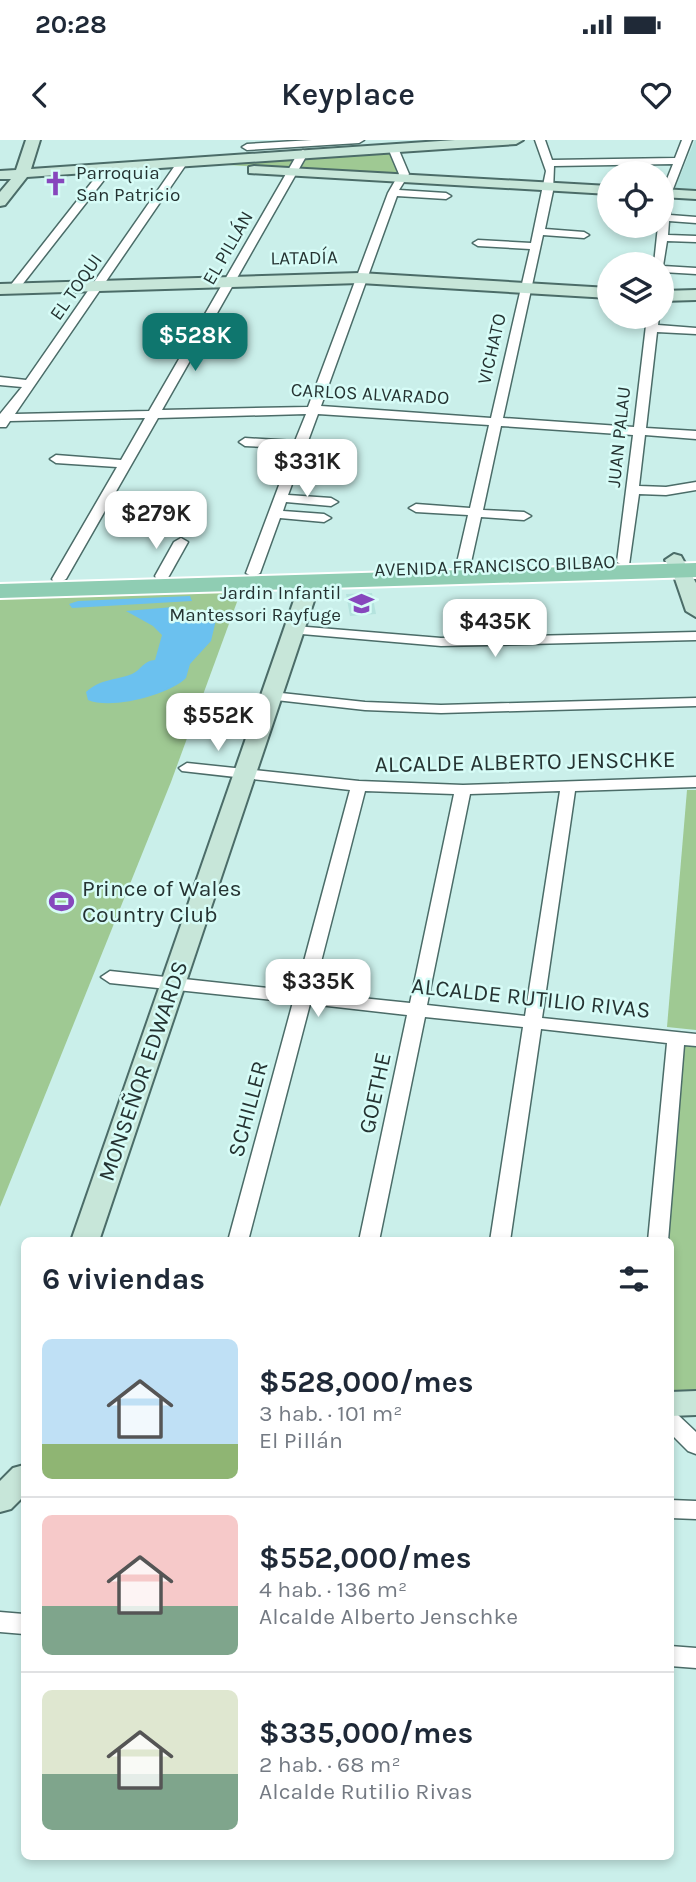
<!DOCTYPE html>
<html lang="es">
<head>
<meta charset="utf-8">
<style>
	body { margin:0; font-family:Karla,sans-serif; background:#f6f6f7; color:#1f2937; height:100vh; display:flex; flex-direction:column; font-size:26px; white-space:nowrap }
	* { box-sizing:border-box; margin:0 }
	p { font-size:23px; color:#747a83 }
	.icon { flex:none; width:38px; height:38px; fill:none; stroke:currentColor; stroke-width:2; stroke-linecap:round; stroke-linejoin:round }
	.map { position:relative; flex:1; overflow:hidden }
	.drawer { position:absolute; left:21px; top:1097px; width:653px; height:623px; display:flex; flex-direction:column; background:#fff; border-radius:10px; box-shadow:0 4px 10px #0003 }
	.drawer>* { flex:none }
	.fabs { position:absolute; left:597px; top:21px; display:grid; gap:14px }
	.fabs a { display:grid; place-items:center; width:77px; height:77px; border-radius:50%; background:#fff; box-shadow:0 4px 10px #0003; font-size:35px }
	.price { position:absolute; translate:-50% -60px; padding:0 16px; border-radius:14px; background:#fff; color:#222; font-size:23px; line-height:46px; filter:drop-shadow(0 2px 4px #0008) }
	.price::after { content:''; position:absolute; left:50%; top:42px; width:21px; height:16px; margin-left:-10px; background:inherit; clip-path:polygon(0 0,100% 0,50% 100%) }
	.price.on { background:#0f766e; color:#fff }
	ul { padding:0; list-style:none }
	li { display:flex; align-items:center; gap:21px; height:175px; padding:0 21px }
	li+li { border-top:2px solid #e0e1e3 }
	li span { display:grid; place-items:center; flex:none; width:196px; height:140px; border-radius:10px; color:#555 }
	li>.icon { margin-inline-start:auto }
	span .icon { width:84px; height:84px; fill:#fffc; stroke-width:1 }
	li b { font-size:30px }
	h2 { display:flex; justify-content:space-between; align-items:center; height:84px; padding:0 21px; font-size:30px }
	.status { display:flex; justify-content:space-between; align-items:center; height:49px; padding:0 35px; background:#fff; direction:ltr }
	.status svg { height:19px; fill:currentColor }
	header { display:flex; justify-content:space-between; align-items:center; height:91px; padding:0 21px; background:#fff; font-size:32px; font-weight:600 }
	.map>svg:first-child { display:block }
	.built { fill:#b5e3de }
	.green { fill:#9fc993 }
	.water { fill:#6bc1ef }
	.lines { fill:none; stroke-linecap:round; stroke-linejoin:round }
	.street-casing { stroke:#4b6c68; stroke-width:3 }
	.secondary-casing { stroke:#4b6c68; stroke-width:4 }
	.primary-casing { stroke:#fff; stroke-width:4 }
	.street { fill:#fff; fill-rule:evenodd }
	.secondary { fill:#c7e6d9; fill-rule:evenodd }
	.primary { fill:#8fcdb3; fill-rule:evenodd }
	.labels { text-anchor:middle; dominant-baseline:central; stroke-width:5; stroke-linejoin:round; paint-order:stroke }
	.far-poi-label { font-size:19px; fill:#253332; stroke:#d7fcf7; text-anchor:start }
	.far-street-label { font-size:19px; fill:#253332; stroke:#d7fcf7 }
	.street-label { font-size:23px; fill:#253332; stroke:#d7fcf7 }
	.poi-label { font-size:23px; fill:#253332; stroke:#d7fcf7; text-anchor:start }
</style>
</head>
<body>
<div class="status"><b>20:28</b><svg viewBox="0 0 49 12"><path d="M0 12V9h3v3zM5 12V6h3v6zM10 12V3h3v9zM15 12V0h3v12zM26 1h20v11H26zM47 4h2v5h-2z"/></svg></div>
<header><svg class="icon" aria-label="back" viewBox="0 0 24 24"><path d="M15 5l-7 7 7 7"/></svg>Keyplace<svg class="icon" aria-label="heart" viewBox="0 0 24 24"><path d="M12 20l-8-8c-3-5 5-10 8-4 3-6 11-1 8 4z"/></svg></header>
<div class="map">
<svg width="696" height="1742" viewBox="0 0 696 1742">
	<rect width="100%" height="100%" fill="#caefea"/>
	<g class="built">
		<path d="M695,0H696V50L675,48Z"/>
		<path d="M372,453L376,474L350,476L346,454Z"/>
	</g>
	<g class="green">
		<path d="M391,10L397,31L396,36L213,24Z"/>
		<path d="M241,451L171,642L0,1067V458Z"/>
		<path d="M687,650H696V890L667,887Z"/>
		<path d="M686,905H696V1252L670,1251L669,1101L682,908Z"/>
	</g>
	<g class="water">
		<path d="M190,456L192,461L72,468L69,464L78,461Z"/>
		<path d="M173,467L174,471L214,476L216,480L211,501L190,524L186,538C169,555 111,570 88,560L86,552C102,538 114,541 132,534C141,530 144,520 155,520L162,495L153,486L126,471Z"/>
	</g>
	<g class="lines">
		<defs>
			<g id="street">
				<path d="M312,0H364L359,3L247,10L242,7L247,4Z"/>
				<path d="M535,0H545L552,20L675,18L682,0H692L673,49L670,75L696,77V83L669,81L668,95L696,96V102L667,101L663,126L696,128V134L662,132V124H654L658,86H662L663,49L673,24L554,26L553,51L545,89L584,92L589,95L584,98L543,95L503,278L634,287L647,177H659L658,185L696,188V194L657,192L646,288L696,291V299L645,295L639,346L666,347L696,342V350L666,355L639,354L629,425L624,426L617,422L633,295L501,286L483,370L524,372L531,376L524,380L481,377L470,427L463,431L456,427L468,375L416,372L409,368L416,364L470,368L489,285L318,274L288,355L331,358L338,362L331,366L286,362L283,371L324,374L331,378L324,382L280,378L260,433L253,437L246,433L293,308L245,306L239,302L245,298L295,301L306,274L158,278L66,439L59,443L54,442L52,439L117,327L56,323L50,319L56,315L121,320L145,278L10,281L6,287H0V274L22,247L0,245V237L26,240L176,24L185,26L15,274L149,271L298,13L303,10L308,13L162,270L308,267L388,53L399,34L388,8L393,5L398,8L409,34L399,50L446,53L451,56L446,59L397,56L321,266L491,278L530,109L478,106L473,103L478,100L531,103L546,31Z"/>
				<path d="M98,26L107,28L104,40L18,150H10V146L95,38Z"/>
				<path d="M181,398L188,402L169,436L167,439H157L155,436L174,402Z"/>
				<path d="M295,486L441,498L696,492V500L441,506L290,493V487Z"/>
				<path d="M272,552L365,562L441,565L696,558V566L441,573L365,570L267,559L265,556L267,553Z"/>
				<path d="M187,623L359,641L463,645L696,637V647L575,651L542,878L696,894V906L684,905L668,1101H648L667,903L541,889L510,1101H490L523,887L425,877L379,1101H359L407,875L310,864L248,1101H228L293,862L110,843L101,837L110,831L296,851L350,650L182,631L179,628ZM365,651L454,654L410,863L313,853ZM560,651L525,876L427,865L470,654Z"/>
				<path d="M670,1272L677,1274L696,1292V1314L688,1311L670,1293Z"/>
				<path d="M670,1360L696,1361V1379L670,1378Z"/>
				<path d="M0,1472L24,1474V1494L0,1492Z"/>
				<path d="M670,1506L696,1508V1528L670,1526Z"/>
			</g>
			<g id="secondary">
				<path d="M26,0H40L31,29L455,0H523L516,4L27,37L5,65L0,66V52L11,39H0V31L16,30Z"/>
				<path d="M254,26L609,46V54L249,33V27Z"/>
				<path d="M662,49L696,51V59L662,57Z"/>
				<path d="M360,133L609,148V158L360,143L0,154V144Z"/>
				<path d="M696,150V160L662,161V151Z"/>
				<path d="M674,414L681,416L696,443V477L686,471L674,436L665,420Z"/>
				<path d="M310,437L320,443L99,1101H71L300,443Z"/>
				<path d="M696,1251V1275L670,1276V1252Z"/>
				<path d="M24,1325V1356L11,1369L0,1372V1341L13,1328Z"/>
			</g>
			<path id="primary" d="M696,423V437L0,458V444Z"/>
		</defs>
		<use href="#street" class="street-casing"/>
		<use href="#secondary" class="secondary-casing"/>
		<use href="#primary" class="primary-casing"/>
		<use href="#street" class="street"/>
		<use href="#secondary" class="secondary"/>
		<use href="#primary" class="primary"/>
	</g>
	<defs>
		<symbol id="church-bare" viewBox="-9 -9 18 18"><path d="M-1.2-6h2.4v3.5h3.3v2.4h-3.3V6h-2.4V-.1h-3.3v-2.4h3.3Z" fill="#8747bd" stroke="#d7fcf7" stroke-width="2.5" paint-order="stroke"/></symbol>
		<symbol id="school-bare" viewBox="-9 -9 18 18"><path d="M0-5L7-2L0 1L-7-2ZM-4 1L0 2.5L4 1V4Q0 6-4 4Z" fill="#8747bd" stroke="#d7fcf7" stroke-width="2.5" paint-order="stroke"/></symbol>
		<symbol id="stadium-bare" viewBox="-9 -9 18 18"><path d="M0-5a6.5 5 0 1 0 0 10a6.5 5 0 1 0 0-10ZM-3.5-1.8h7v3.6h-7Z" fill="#8747bd" stroke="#d7fcf7" stroke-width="2.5" paint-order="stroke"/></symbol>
	</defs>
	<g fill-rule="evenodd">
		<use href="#church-bare" x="38" y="26" width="35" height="35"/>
		<use href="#school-bare" x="344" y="446" width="35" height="35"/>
		<use href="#stadium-bare" x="44" y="744" width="35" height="35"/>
	</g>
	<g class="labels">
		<g class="far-poi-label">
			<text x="76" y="33">Parroquia<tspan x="76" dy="22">San Patricio</tspan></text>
			<text x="341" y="453" text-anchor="end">Jardin Infantil<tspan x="341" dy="22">Mantessori Rayfuge</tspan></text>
		</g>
		<g class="far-street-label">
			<text transform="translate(228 108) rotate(-60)">EL PILLÁN</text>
			<text transform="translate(304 118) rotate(-1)">LATADÍA</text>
			<text transform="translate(76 147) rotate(-55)">EL TOQUI</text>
			<text transform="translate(492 209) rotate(-77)">VICHATO</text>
			<text transform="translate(370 254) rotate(3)">CARLOS ALVARADO</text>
			<text transform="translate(619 297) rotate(-84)">JUAN PALAU</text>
			<text transform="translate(495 426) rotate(-2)">AVENIDA FRANCISCO BILBAO</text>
		</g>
		<g class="street-label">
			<text transform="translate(525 622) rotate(-1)">ALCALDE ALBERTO JENSCHKE</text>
			<text transform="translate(531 858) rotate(6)">ALCALDE RUTILIO RIVAS</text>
			<text transform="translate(143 931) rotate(-71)">MONSEÑOR EDWARDS</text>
			<text transform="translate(375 953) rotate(-78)">GOETHE</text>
			<text transform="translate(248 969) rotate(-75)">SCHILLER</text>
		</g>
		<g class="poi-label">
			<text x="82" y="748">Prince of Wales<tspan x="82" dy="26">Country Club</tspan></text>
		</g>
	</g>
</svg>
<div class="fabs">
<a><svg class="icon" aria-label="locate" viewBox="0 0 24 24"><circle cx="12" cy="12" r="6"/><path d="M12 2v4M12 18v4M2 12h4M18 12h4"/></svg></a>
<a><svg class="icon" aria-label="layers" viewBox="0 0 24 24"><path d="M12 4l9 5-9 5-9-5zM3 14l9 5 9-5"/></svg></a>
</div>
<b class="price on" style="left:195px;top:233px">$528K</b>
<b class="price" style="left:307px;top:359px">$331K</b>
<b class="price" style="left:156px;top:411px">$279K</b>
<b class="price" style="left:495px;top:519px">$435K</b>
<b class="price" style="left:218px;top:613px">$552K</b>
<b class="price" style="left:318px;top:879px">$335K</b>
<section class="drawer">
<h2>6 viviendas<svg class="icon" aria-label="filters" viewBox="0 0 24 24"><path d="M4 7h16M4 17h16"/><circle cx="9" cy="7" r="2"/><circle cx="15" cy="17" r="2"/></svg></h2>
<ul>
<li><span style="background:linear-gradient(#bfe0f5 75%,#8fb573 0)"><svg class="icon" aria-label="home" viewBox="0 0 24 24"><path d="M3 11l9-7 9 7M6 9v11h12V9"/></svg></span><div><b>$528,000/mes</b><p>3 hab. · 101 m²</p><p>El Pillán</p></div></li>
<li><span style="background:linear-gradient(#f6c9c9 65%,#7fa58c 0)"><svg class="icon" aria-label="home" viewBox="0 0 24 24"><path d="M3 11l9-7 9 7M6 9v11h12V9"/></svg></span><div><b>$552,000/mes</b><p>4 hab. · 136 m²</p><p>Alcalde Alberto Jenschke</p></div></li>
<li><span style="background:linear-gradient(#dfe7d0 60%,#7fa58c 0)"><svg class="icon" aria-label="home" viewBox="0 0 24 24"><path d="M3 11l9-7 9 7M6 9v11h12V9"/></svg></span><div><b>$335,000/mes</b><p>2 hab. · 68 m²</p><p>Alcalde Rutilio Rivas</p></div></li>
</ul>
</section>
</div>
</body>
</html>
